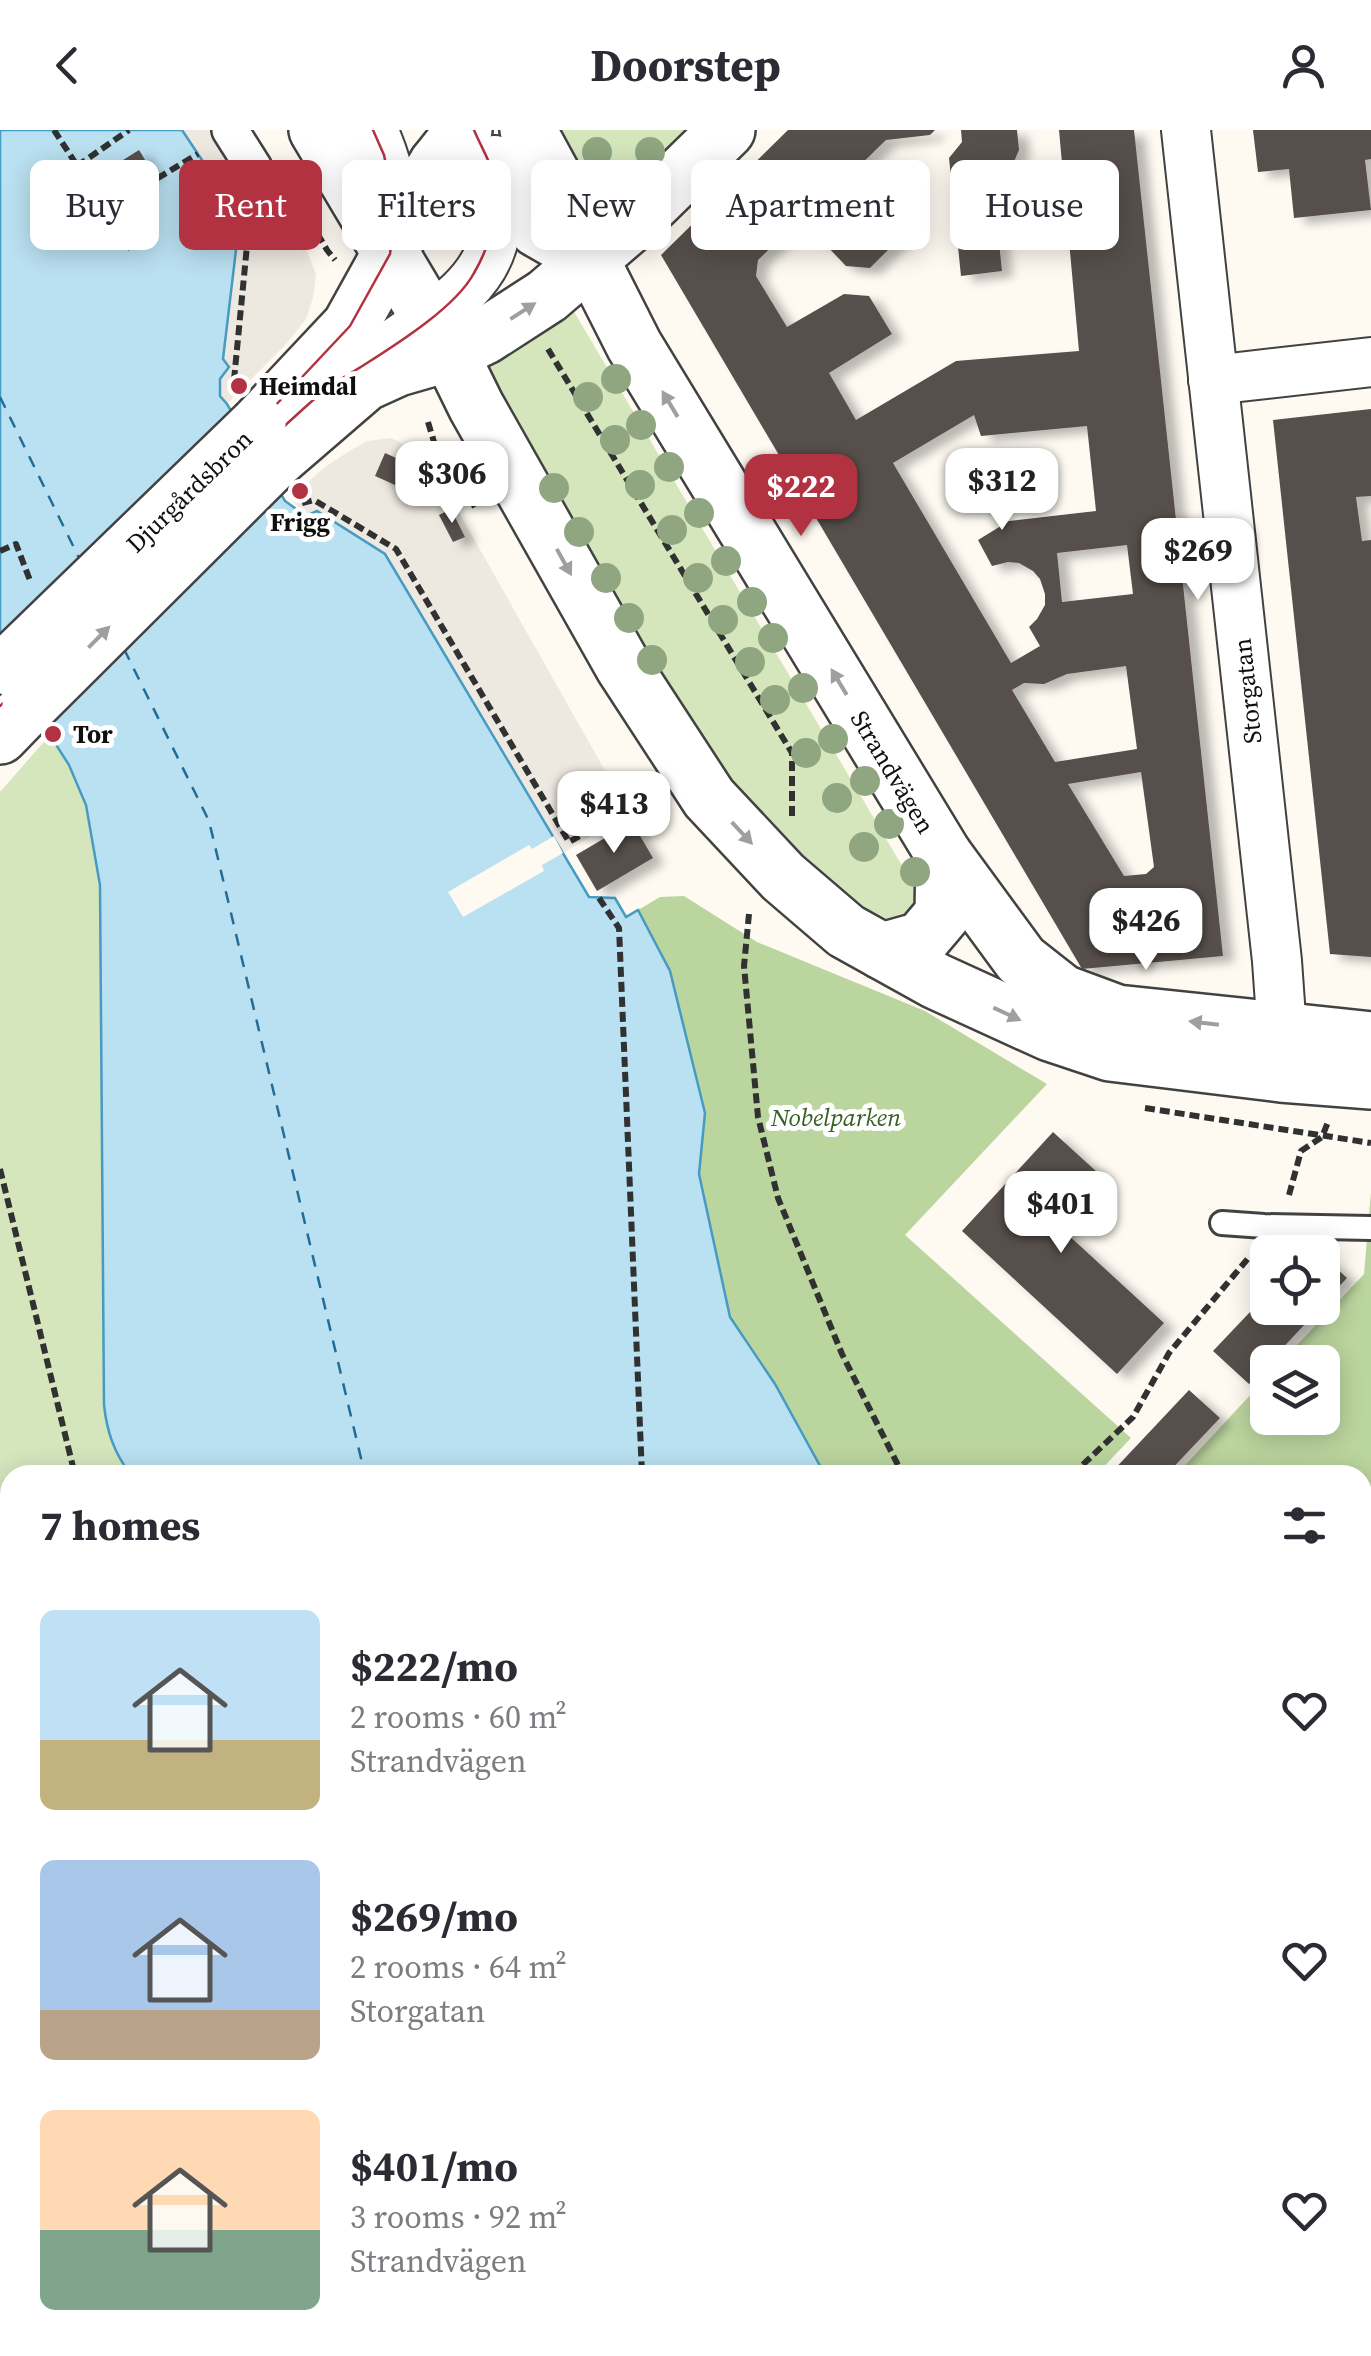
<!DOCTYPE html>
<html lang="en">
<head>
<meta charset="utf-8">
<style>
	body { margin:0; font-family:"Source Serif 4",serif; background:#f2f2f3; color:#2b2b33; height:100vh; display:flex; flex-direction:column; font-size:38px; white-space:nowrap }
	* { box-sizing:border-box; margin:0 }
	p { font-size:32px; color:#7c7c81 }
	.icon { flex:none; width:55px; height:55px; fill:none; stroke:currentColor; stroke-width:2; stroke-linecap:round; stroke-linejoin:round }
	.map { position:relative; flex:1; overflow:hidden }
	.panel { position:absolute; left:0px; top:1335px; width:1372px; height:892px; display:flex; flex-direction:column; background:#fff; border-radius:30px 30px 0 0; box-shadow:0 5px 25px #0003 }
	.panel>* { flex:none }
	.hud { position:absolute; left:30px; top:30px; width:1312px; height:90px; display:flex; gap:20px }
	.fabs { position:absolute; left:1250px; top:1105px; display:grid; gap:20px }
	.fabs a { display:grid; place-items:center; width:90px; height:90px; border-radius:15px; background:#fff; box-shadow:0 5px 25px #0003; font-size:50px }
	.price { position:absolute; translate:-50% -85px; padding:0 22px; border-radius:20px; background:#fff; color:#222; font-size:32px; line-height:65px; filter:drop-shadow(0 2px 5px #0008) }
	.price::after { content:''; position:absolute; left:50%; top:60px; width:30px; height:22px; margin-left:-15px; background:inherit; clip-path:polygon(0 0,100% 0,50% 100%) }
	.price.on { background:#b33242; color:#fff }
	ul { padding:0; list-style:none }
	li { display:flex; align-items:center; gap:30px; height:250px; padding:0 40px }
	li span { display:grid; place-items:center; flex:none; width:280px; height:200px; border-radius:15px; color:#555 }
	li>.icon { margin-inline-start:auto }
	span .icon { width:120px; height:120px; fill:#fffc; stroke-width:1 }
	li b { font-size:42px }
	h2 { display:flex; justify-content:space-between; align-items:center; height:120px; padding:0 40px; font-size:42px }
	.pill { padding:0 35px; border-radius:15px; background:#fff; box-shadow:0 5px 25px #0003; font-size:35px; line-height:90px }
	.pill.on { background:#b33242; color:#fff }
	header { display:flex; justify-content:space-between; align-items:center; height:130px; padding:0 40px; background:#fff; font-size:45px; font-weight:700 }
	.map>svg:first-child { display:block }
	.green { fill:#d5e6bd }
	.forest { fill:#bbd59e }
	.plaza { fill:#eee9e0; fill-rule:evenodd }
	.water { fill:#bae1f1; stroke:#479ac2; stroke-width:2.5 }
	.pier { fill:#fefaf2 }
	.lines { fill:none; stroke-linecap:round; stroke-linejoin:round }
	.ferry { stroke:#226c96; stroke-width:2.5; stroke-dasharray:12 10; stroke-linecap:butt }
	.building { fill:#564f4c; fill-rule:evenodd; filter:url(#shadow) }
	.service-casing { stroke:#424242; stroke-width:28 }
	.pedestrian-casing { stroke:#424242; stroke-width:40 }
	.minor-casing { stroke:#424242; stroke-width:52 }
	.tertiary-casing { stroke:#424242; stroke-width:60 }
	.path { stroke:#313131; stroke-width:6; stroke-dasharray:10 5; stroke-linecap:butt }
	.service { stroke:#fff; stroke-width:22 }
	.pedestrian { stroke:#fff; stroke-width:35 }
	.minor { stroke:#fff; stroke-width:48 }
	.tertiary { stroke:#fff; stroke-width:55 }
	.tram { stroke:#b33242; stroke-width:2.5 }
	.tertiary-bridge-casing { stroke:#424242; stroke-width:60; stroke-linecap:butt }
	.tertiary-bridge { stroke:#fff; stroke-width:55 }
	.tree { fill:#8fa681 }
	.oneway { fill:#9f9f9f }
	.poi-dot { fill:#b33242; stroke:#fff; stroke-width:4 }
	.labels { text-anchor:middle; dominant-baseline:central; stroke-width:10; stroke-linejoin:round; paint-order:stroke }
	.poi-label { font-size:25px; font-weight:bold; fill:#0f0f0f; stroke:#fff; text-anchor:start }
	.street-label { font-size:25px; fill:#0f0f0f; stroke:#fff }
	.park-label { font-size:25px; font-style:italic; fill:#356124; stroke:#fff }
</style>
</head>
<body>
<header><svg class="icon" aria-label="back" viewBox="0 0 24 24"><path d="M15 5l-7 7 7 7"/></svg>Doorstep<svg class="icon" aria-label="person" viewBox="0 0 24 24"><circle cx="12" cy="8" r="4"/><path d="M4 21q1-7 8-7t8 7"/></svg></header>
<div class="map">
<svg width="1371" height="2226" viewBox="0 0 1371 2226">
	<defs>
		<filter id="shadow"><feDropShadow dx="11" dy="6" stdDeviation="5" flood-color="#0004"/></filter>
	</defs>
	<rect width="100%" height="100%" fill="#fefaf2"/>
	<g class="green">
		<path d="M560,0H698L625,63L601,71Z"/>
		<path d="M573,180L917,761L918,780L894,792L799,745L691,601L485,244L490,229Z"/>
		<path d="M49,606L69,635L86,675L100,755L104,1275L122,1333L131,1345H10V1758L0,1775V662Z"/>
	</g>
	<g class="forest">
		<path d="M684,766L757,812L925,881L1047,954L905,1105L1131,1308L1096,1345H825L775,1254L730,1187L699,1044L705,983L670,841L638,780L660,767Z"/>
		<path d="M1371,1062V2118L1366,2130L1362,2129V1345H1176L1267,1247L1268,1288H1322V1232H1281L1364,1144Z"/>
		<path d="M930,2218H1174L1177,2226H930Z"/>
	</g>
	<g class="plaza">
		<path d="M182,0H240L298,98L316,144L313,168L306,189L287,213L227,274L220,266L218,258L220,249L229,237L223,229L215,49Z"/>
		<path d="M391,308L414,319L435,340L629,683L563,723L385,424L317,381L305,384L290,368L325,337L351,320L367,311ZM385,324L415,364L375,346Z"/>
	</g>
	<g class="water">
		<path d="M0,0H182L214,48L228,39L243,61L223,229L229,237L220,249V266L227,274L285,371L306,386L317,381L385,424L589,767L615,768L626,787L638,780L670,841L705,983L699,1044L730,1187L775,1254L825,1345H131C114,1323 107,1302 104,1275L100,755L86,675L69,635L0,527Z"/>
		<path d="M10,1758V2218H930V2226H0V1775Z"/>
	</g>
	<path class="pier" d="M554,706L563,723L542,735L544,741L463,787L448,762L529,715L532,719Z"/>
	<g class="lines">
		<g class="ferry">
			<path d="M0,267L81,432"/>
			<path d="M124,519L209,691L365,1345"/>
			<path d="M435,2218L436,2226"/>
		</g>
	</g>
	<g class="building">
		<path d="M788,0H935L930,5L886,10L850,45L906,102L870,138L846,136L801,89L758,130L756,146L787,197L844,164L869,166L892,204L829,243L856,290L956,231L1079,221L1059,0H1134L1223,826L1082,839L661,125ZM974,285L981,306L1087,296L1096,381L1009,391L978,410L992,436L1008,432L1019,433L1033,441L1040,449L1045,464V475L1037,489L1029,497L1040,516L1011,533L893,333ZM1127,415L1133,464L1062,472L1057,423ZM1126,536L1137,619L1055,632L1012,560L1024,553L1044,554L1067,544ZM1141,642L1154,737L1146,744L1124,746L1068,654Z"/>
		<path d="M961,0H1017L1019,20L1013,34L1005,42L992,44L1002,141L961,146L949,28L962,12Z"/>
		<path d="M1253,0H1371V29L1365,30L1371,80L1294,88L1289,39L1258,42Z"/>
		<path d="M139,20L152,41L109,68L96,47Z"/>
		<path d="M1371,279V366L1356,367L1362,411L1371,410V827L1330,824L1273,290Z"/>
		<path d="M385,323L425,341L415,364L375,346Z"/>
		<path d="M451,379L465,407L453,412L439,385Z"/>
		<path d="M632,692L653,728L597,761L576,725Z"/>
		<path d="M1053,1002L1097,1042L1053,1091L1164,1193L1117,1244L962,1101Z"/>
		<path d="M1322,1125L1347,1148L1322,1175Z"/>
		<path d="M1268,1163V1178H1320L1249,1254L1213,1221Z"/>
		<path d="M1189,1260L1220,1288L1166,1345H1109Z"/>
	</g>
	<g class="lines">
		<defs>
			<path id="service" d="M1222,1093L1264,1096L1371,1098"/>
			<path id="pedestrian" d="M230,0L254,38"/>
			<g id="minor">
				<path d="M373,0C393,44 395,70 391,118"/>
				<path d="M1186,0L1277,831L1282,902L1281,936"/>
				<path d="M353,249C364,239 376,228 388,218C427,189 483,160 494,108C499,83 497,55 495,30"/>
				<path d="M1213,250L1371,232"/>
			</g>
			<g id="tertiary">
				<path d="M317,0L450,223L476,276L623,536L709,668L783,747L846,801L936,851L1050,903L1110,923L1281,944L1371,951"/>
				<path d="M528,0L565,68L591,130L634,215L944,725L1021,830L1063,863L1117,883L1371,910"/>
				<path d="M437,34L468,38L497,57L537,99L591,130"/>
				<path d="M258,294L350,196L390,124L412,74L437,34L464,0"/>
				<path d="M278,328L365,253L398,238L450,223L485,206L547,166L631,94L727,0"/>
				<path d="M0,606L30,575"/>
				<path d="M882,821L921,810L943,784L944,725"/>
			</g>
		</defs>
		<use href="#service" class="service-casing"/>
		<use href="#pedestrian" class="pedestrian-casing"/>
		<use href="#minor" class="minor-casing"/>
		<use href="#tertiary" class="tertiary-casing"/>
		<g class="path">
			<path d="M54,0L131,119"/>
			<path d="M77,36L129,0"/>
			<path d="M287,52L327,120L335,130"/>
			<path d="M106,79L198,24"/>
			<path d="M548,219L792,623V688"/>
			<path d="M234,250L251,74"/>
			<path d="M428,292L434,312L475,377"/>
			<path d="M302,373L314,370L396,419L569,712L651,665"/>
			<path d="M0,421L16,414L31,453"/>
			<path d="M599,768L619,798L642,1345"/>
			<path d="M749,784L744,836L758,987L778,1068L842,1224L903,1345"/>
			<path d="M1145,978L1371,1013"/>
			<path d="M0,1039L75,1345"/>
			<path d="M1289,1065L1301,1021L1322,1007L1328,992"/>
			<path d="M1072,1345L1133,1287L1169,1223L1250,1126"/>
			<path d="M0,1646L10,1663"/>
			<path d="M0,1690L10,1674"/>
			<path d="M1362,1875L1371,1874"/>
			<path d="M701,2218V2226"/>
			<path d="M1032,2218L1036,2226"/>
			<path d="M1156,2218L1176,2226"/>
		</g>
		<use href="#service" class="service"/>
		<use href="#pedestrian" class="pedestrian"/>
		<use href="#minor" class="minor"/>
		<use href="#tertiary" class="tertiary"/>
		<g class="tram">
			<path d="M0,543L258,294L350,196L390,124L395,79L384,25L373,0"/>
			<path d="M0,576C110,476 208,362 320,264C333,252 350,244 364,235C397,214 456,177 474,143C487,121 501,82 497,56C494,38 481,17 474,0"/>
		</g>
		<defs>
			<g id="tertiary-bridge">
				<path d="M7,537L258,294"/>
				<path d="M30,575L278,328"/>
			</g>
		</defs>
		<use href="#tertiary-bridge" class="tertiary-bridge-casing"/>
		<use href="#tertiary-bridge" class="tertiary-bridge"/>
	</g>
	<g class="tree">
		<circle cx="597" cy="22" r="15"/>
		<circle cx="650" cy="22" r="15"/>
		<circle cx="617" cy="54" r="15"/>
		<circle cx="616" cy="249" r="15"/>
		<circle cx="588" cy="267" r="15"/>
		<circle cx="641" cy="295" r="15"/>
		<circle cx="615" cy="310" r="15"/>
		<circle cx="669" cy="337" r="15"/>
		<circle cx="640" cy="355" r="15"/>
		<circle cx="554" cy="358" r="15"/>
		<circle cx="699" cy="383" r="15"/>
		<circle cx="672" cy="400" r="15"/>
		<circle cx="579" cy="402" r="15"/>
		<circle cx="726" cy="431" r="15"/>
		<circle cx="606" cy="448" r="15"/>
		<circle cx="698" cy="448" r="15"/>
		<circle cx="752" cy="472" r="15"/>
		<circle cx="629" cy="488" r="15"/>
		<circle cx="723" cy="490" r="15"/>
		<circle cx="773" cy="508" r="15"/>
		<circle cx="652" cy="530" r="15"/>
		<circle cx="750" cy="532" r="15"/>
		<circle cx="803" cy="558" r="15"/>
		<circle cx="775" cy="570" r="15"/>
		<circle cx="833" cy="609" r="15"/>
		<circle cx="806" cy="623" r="15"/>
		<circle cx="865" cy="651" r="15"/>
		<circle cx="837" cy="668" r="15"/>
		<circle cx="889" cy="694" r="15"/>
		<circle cx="864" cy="717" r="15"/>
		<circle cx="915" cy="742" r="15"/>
	</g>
	<defs><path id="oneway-solid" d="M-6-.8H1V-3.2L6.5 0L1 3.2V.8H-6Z" transform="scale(2.5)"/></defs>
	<g class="oneway">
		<use href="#oneway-solid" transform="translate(523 181) rotate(-33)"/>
		<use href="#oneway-solid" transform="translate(670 274) rotate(-121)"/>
		<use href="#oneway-solid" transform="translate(564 432) rotate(61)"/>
		<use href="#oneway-solid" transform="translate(99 507) rotate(-45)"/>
		<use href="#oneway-solid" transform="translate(839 552) rotate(-121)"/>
		<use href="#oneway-solid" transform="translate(742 703) rotate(47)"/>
		<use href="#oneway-solid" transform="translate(1007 884) rotate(25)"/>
		<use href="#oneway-solid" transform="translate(1204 893) rotate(-173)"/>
	</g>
	<g class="poi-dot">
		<circle cx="239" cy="256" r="10"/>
		<circle cx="300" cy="361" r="10"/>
		<circle cx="53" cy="604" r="10"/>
	</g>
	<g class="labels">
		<g class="poi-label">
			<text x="259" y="256">Heimdal</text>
			<text x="300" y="392" text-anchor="middle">Frigg</text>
			<text x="73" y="604">Tor</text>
		</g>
		<g class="street-label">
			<text transform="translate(189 361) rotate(-44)">Djurgårdsbron</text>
			<text transform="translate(1247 561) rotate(-96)">Storgatan</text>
			<text transform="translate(893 642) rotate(59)">Strandvägen</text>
		</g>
		<g class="park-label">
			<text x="836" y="987">Nobelparken</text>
		</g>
	</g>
</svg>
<div class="fabs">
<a><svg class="icon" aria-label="locate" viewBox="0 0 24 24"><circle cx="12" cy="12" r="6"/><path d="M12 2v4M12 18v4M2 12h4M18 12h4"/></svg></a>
<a><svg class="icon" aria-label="layers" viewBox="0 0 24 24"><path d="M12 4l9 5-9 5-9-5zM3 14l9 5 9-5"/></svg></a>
</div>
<b class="price" style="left:452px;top:396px">$306</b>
<b class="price" style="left:1002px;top:403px">$312</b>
<b class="price on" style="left:801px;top:409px">$222</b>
<b class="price" style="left:1198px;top:473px">$269</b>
<b class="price" style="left:614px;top:726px">$413</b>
<b class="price" style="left:1146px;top:843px">$426</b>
<b class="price" style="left:1061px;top:1126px">$401</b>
<div class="hud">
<a class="pill">Buy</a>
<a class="pill on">Rent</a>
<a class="pill">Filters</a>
<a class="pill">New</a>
<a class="pill">Apartment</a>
<a class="pill">House</a>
</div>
<section class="panel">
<h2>7 homes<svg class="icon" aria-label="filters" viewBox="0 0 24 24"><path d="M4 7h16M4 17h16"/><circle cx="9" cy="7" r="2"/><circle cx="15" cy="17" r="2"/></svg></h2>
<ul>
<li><span style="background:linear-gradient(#bfe0f5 65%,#c2b280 0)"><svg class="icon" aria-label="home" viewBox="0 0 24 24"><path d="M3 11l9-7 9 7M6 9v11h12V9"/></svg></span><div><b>$222/mo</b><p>2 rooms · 60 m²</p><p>Strandvägen</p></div><svg class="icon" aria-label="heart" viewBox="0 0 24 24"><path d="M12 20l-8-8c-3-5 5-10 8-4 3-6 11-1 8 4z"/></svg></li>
<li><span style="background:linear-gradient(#a9c7e8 75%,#b9a48a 0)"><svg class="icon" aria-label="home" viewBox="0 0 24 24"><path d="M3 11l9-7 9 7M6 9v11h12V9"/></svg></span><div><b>$269/mo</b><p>2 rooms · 64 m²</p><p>Storgatan</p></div><svg class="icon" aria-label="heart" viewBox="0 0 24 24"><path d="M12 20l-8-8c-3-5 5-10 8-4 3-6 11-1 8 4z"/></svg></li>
<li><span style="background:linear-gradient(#ffd9b3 60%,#7fa58c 0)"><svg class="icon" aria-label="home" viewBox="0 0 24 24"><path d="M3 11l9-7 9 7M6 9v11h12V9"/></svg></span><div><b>$401/mo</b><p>3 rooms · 92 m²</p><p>Strandvägen</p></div><svg class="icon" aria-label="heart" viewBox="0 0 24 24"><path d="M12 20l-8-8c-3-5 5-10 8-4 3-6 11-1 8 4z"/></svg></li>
</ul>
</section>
</div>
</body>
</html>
